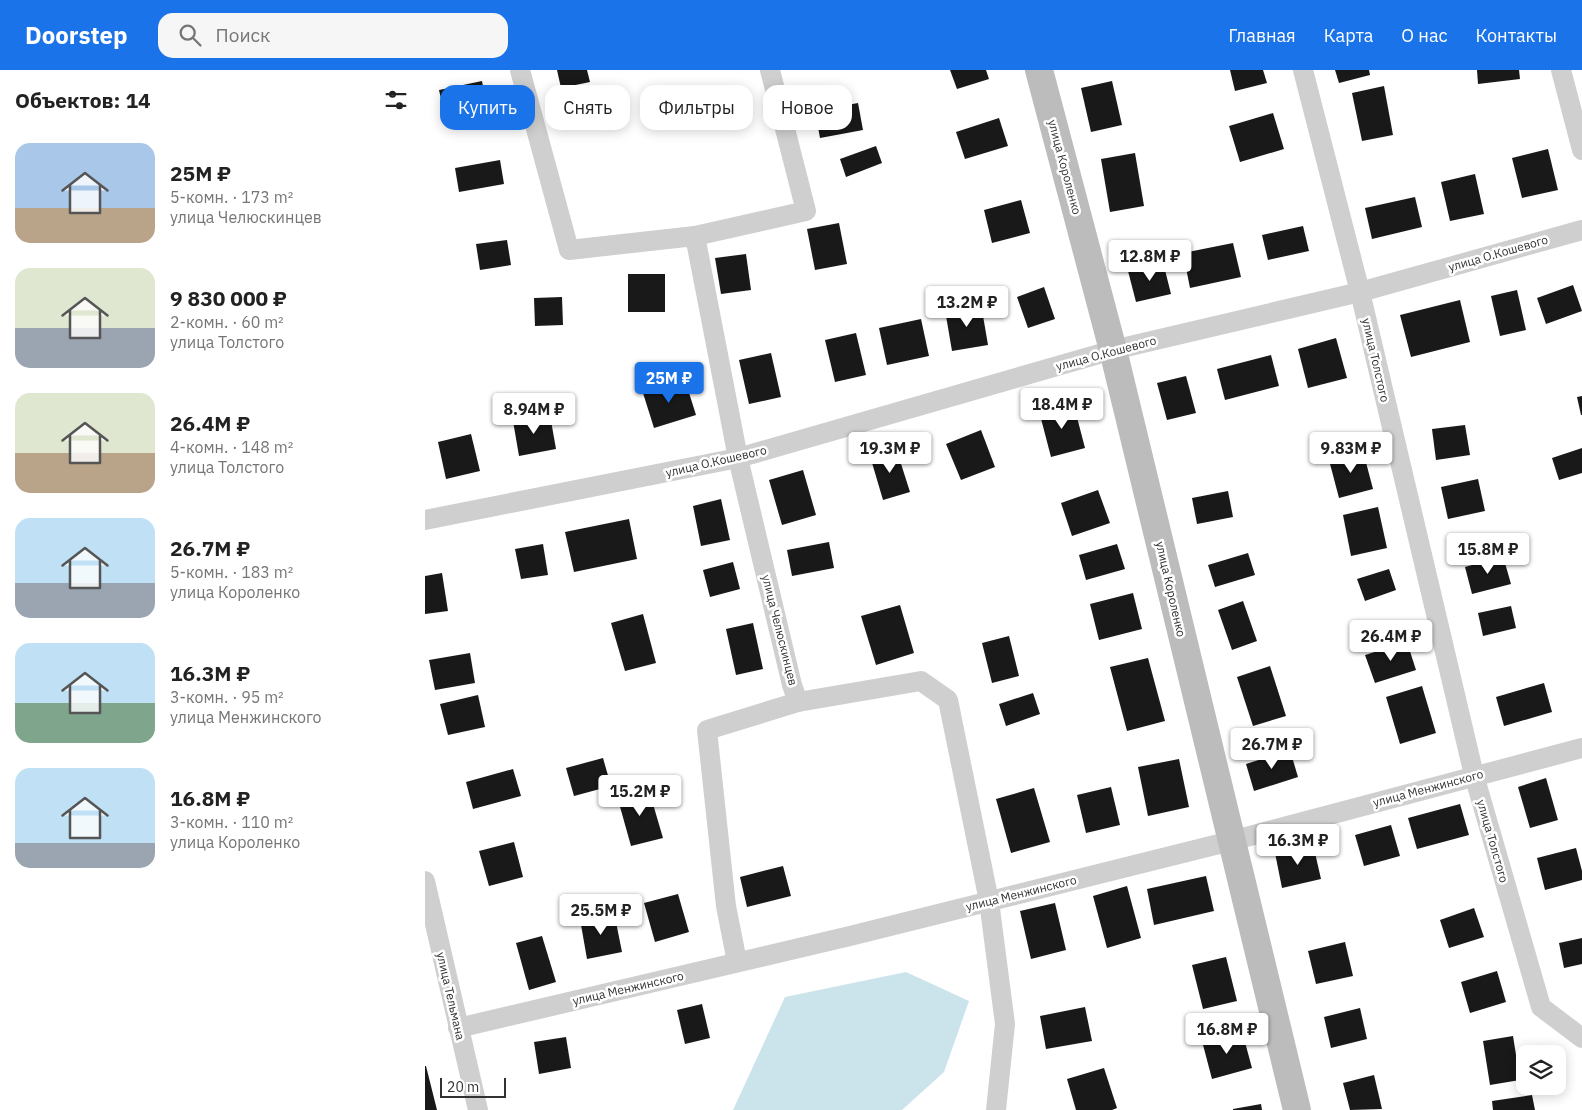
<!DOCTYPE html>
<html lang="ru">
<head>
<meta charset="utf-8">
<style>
	body { margin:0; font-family:"IBM Plex Sans",sans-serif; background:#f6f6f6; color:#222; height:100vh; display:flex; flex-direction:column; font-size:19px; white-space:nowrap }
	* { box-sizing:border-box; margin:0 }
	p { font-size:16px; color:#767676 }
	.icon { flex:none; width:28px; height:28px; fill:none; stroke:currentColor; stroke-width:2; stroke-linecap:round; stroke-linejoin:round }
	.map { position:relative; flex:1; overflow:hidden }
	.side { display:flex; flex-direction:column; background:#fff; width:425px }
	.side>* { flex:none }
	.banner { position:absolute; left:15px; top:15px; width:475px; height:45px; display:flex; gap:10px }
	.fabs { position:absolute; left:1091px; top:975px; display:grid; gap:10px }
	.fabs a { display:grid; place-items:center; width:50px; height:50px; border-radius:10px; background:#fff; box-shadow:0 2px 12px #0003; font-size:25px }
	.scale { position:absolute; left:15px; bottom:12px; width:66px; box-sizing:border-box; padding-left:5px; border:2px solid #323232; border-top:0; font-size:14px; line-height:18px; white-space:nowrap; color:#323232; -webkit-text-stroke:4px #fff; paint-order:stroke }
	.price { position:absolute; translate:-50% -42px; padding:0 11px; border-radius:5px; background:#fff; color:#222; font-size:16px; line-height:32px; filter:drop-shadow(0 1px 2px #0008) }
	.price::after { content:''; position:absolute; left:50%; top:30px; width:15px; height:11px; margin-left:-8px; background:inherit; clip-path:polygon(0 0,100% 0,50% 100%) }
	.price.current { background:#1a73e8; color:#fff }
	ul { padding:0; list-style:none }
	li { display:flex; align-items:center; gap:15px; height:125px; padding:0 15px }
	li span { display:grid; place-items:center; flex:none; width:140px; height:100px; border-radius:15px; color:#555 }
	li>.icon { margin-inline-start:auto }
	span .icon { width:60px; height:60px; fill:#fffc; stroke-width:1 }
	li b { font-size:21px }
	h2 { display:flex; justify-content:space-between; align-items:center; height:60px; padding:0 15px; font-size:21px }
	.chip { padding:0 18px; border-radius:15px; background:#fff; box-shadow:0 2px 12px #0003; font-size:18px; line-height:45px }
	.chip.current { background:#1a73e8; color:#fff }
	header { display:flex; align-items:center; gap:30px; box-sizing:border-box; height:70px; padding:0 25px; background:#1a73e8; color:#fff }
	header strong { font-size:24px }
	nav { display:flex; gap:28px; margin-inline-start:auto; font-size:18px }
	.search { width:350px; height:45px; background:#f6f6f6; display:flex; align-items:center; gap:12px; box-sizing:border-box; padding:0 18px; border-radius:15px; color:#767676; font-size:19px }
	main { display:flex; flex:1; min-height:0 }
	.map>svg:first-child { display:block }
	.water { fill:#cbe4eb }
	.building { fill:#191919 }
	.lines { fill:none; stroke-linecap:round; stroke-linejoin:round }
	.street { stroke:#cfcfcf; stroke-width:20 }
	.secondary { stroke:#bcbcbc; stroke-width:28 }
	.labels { text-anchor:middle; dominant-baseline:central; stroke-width:5; stroke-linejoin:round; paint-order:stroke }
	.street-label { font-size:12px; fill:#323232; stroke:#fff }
</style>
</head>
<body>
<header>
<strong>Doorstep</strong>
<div class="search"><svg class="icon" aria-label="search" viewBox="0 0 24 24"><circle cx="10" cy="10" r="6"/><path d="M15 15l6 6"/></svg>Поиск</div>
<nav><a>Главная</a><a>Карта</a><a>О нас</a><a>Контакты</a></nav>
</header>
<main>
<section class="side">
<h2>Объектов: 14<svg class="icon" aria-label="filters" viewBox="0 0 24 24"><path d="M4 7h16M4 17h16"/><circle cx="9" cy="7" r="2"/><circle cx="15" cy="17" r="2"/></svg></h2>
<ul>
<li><span style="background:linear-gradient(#a9c7e8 65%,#b9a48a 0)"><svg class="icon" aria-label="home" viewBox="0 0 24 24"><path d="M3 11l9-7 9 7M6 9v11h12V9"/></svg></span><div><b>25M ₽</b><p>5-комн. · 173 m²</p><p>улица Челюскинцев</p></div></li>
<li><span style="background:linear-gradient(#dfe7d0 60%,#9aa5b1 0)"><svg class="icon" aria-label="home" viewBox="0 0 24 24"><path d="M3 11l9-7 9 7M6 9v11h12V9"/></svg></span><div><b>9 830 000 ₽</b><p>2-комн. · 60 m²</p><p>улица Толстого</p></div></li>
<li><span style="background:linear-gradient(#dfe7d0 60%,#b9a48a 0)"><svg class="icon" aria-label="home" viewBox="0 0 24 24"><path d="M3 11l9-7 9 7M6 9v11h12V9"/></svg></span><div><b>26.4M ₽</b><p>4-комн. · 148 m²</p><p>улица Толстого</p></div></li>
<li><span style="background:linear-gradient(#bfe0f5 65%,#9aa5b1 0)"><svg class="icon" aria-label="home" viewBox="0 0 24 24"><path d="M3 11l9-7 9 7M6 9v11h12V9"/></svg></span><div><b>26.7M ₽</b><p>5-комн. · 183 m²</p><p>улица Короленко</p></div></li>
<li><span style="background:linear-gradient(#bfe0f5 60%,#7fa58c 0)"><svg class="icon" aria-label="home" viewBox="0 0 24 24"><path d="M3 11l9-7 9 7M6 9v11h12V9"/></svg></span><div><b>16.3M ₽</b><p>3-комн. · 95 m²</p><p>улица Менжинского</p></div></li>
<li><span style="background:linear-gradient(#bfe0f5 75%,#9aa5b1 0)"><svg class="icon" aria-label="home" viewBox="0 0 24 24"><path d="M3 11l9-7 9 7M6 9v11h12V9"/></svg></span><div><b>16.8M ₽</b><p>3-комн. · 110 m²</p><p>улица Короленко</p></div></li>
</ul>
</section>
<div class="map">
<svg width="1157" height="1040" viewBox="0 0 1157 1040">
	<rect width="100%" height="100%" fill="#fff"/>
	<path class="water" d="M481,902L544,931L519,1002L477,1040H308L360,927Z"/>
	<g class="building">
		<path d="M132,0H162L165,12L136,18Z"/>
		<path d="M525,0H561L564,9L532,19Z"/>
		<path d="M805,0H838L842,13L810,21Z"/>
		<path d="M910,0H944L945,5L914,13Z"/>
		<path d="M1052,0H1094L1095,9L1053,14Z"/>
		<path d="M57,11L62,37L20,46L14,20Z"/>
		<path d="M687,11L697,55L666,62L656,18Z"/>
		<path d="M959,16L968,65L937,71L927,23Z"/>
		<path d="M433,33L438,60L395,68L390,41Z"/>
		<path d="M848,43L859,79L815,92L804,56Z"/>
		<path d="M574,48L583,76L540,89L531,62Z"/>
		<path d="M451,76L457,93L421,107L415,89Z"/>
		<path d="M1123,79L1133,120L1097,128L1087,88Z"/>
		<path d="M710,83L719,136L685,142L676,89Z"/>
		<path d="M75,90L79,114L34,122L30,98Z"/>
		<path d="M1050,104L1059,144L1025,151L1016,112Z"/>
		<path d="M990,127L997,157L947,169L940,138Z"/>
		<path d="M596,130L605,163L567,173L559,140Z"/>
		<path d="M414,153L422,194L390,200L382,159Z"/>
		<path d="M878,156L884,181L843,190L837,165Z"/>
		<path d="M82,170L86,195L55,200L51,174Z"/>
		<path d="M808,173L816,207L765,218L758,183Z"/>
		<path d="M321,184L326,220L296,224L290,188Z"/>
		<path d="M738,192L746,224L711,232L703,201Z"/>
		<rect x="203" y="204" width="37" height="38"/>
		<path d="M1148,215L1157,241L1121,254L1112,228Z"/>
		<path d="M619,217L630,249L603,258L592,227Z"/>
		<path d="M1092,220L1101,260L1075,266L1066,226Z"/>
		<path d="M137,227L138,255L110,256L109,228Z"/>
		<path d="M1035,230L1045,272L986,287L975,245Z"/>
		<path d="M556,234L563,275L527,281L520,240Z"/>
		<path d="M496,249L504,286L462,295L454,258Z"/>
		<path d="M431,263L441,305L410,312L400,270Z"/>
		<path d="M911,268L922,308L883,318L873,279Z"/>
		<path d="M346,283L356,327L324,334L314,290Z"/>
		<path d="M846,285L854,316L800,330L792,299Z"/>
		<path d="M761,306L771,343L742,350L732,313Z"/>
		<path d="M260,310L271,345L229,358L218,323Z"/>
		<path d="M1157,326V345H1156L1152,327Z"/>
		<path d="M648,332L660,378L626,387L614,341Z"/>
		<path d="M125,345L131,379L94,386L88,351Z"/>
		<path d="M1040,355L1045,385L1011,390L1007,359Z"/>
		<path d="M556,360L570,397L536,410L521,374Z"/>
		<path d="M46,364L55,401L21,409L13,372Z"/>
		<path d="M471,378L485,422L458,430L445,386Z"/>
		<path d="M1157,378V403L1134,410L1127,388Z"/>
		<path d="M938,381L948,419L914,428L904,390Z"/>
		<path d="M378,400L391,445L357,455L344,410Z"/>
		<path d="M1053,409L1060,441L1023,449L1016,417Z"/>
		<path d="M673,420L685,453L647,466L636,433Z"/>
		<path d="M803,421L808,447L772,454L767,428Z"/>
		<path d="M296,429L305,470L276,476L268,436Z"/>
		<path d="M953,437L962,478L926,486L918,445Z"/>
		<path d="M204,449L212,489L149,502L140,462Z"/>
		<path d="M404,472L409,498L367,506L362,480Z"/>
		<path d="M118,474L123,505L96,509L90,479Z"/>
		<path d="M692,474L700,499L661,510L654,485Z"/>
		<path d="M823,483L830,505L790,517L783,495Z"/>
		<path d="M1078,486L1086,514L1047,524L1040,497Z"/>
		<path d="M308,492L315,519L285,527L278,500Z"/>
		<path d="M964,499L971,520L940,531L932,509Z"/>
		<path d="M17,503L23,541L0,544V506Z"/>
		<path d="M708,523L717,559L674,570L665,534Z"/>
		<path d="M818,531L832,571L807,580L793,540Z"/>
		<path d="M475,535L489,583L451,595L436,546Z"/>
		<path d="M1086,536L1091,558L1058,566L1053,543Z"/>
		<path d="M218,544L231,593L200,601L186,553Z"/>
		<path d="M328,553L338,599L311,605L301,559Z"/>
		<path d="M584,566L594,606L567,613L557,573Z"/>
		<path d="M982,572L991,600L950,613L940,585Z"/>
		<path d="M45,583L50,613L10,620L4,590Z"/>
		<path d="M723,588L740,651L702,661L685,597Z"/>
		<path d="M845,596L861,646L828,656L812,607Z"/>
		<path d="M1119,613L1127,642L1079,656L1071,627Z"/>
		<path d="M997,616L1011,663L975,674L961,627Z"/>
		<path d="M608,623L615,644L581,656L574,634Z"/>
		<path d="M53,625L60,657L23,665L15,634Z"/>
		<path d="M865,680L873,707L829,721L821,694Z"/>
		<path d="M178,688L186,716L149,726L141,698Z"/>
		<path d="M754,689L764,737L723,746L713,697Z"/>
		<path d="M88,699L96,726L48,739L41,712Z"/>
		<path d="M1121,708L1133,750L1105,758L1093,717Z"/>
		<path d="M223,717L238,768L206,776L192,726Z"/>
		<path d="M686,717L695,755L661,763L652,725Z"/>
		<path d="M609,718L625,772L586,783L571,729Z"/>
		<path d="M1035,734L1044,765L992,779L983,748Z"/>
		<path d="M966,755L975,786L939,796L930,765Z"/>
		<path d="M89,772L98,807L64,816L54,781Z"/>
		<path d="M888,774L896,809L857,818L850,783Z"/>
		<path d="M1151,778L1157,801V810L1120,820L1112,788Z"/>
		<path d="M358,796L366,826L322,837L315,807Z"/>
		<path d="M781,806L789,841L729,855L722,819Z"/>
		<path d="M702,816L716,868L682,878L668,826Z"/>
		<path d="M253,824L264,862L230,872L219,833Z"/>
		<path d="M630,833L641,880L606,889L595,841Z"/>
		<path d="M1049,838L1059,867L1024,878L1015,850Z"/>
		<path d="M189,842L197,882L162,889L155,849Z"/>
		<path d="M117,866L131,912L104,920L91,873Z"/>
		<path d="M1157,868V894L1139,898L1134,873Z"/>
		<path d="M920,872L928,906L891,914L883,881Z"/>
		<path d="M801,887L812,931L778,939L767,895Z"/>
		<path d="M1072,901L1081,932L1045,943L1036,912Z"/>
		<path d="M277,934L285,968L260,974L252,940Z"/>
		<path d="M660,937L667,971L621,979L615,946Z"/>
		<path d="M935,938L942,969L906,978L899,947Z"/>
		<path d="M817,961L827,998L787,1009L777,971Z"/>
		<path d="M1088,966L1095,1010L1065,1015L1058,971Z"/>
		<path d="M141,967L146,998L114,1004L109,972Z"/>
		<path d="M0,996H1L12,1040H0Z"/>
		<path d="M679,998L692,1038L687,1040H651L642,1009Z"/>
		<path d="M949,1005L957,1039L925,1040L918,1013Z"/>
		<path d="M1107,1025L1110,1040H1068L1067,1031Z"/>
		<path d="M836,1034L837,1040H808V1039Z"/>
	</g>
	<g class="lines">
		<g class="street">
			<path d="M95,0L144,180L270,166L313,388L367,615L373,632L282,660L301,836L312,892"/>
			<path d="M878,0L935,222L1049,705L1116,937L1157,968"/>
			<path d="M1136,0L1157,80"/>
			<path d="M270,166L381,141L345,0"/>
			<path d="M0,450L313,388L688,280L935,222L1157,160"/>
			<path d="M373,632L496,611L523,630L564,831L580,954L571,1040"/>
			<path d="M0,811L53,1040"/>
			<path d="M33,958L425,866L806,771L1157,678"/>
		</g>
		<path class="secondary" d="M614,0L688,280L872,1040"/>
	</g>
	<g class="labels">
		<g class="street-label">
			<text transform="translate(640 97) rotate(75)">улица Короленко</text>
			<text transform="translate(1073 183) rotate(-16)">улица О.Кошевого</text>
			<text transform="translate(681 283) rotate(-15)">улица О.Кошевого</text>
			<text transform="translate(951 290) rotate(77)">улица Толстого</text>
			<text transform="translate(291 391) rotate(-13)">улица О.Кошевого</text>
			<text transform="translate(746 519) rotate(77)">улица Короленко</text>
			<text transform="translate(355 560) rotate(76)">улица Челюскинцев</text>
			<text transform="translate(1003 718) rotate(-15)">улица Менжинского</text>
			<text transform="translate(1068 771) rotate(74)">улица Толстого</text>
			<text transform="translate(596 823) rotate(-14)">улица Менжинского</text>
			<text transform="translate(203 918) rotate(-13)">улица Менжинского</text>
			<text transform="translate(26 926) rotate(77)">улица Тельмана</text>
		</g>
	</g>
</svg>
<div class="fabs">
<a><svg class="icon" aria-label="layers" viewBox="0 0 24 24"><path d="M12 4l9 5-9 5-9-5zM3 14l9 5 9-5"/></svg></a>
</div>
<div class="scale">20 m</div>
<b class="price" style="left:725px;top:212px">12.8M ₽</b>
<b class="price" style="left:542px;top:258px">13.2M ₽</b>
<b class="price current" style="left:244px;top:334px">25M ₽</b>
<b class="price" style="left:637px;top:360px">18.4M ₽</b>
<b class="price" style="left:109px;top:365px">8.94M ₽</b>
<b class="price" style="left:465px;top:404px">19.3M ₽</b>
<b class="price" style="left:926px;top:404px">9.83M ₽</b>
<b class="price" style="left:1063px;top:505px">15.8M ₽</b>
<b class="price" style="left:966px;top:592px">26.4M ₽</b>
<b class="price" style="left:847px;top:700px">26.7M ₽</b>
<b class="price" style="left:215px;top:747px">15.2M ₽</b>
<b class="price" style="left:873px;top:796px">16.3M ₽</b>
<b class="price" style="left:176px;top:866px">25.5M ₽</b>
<b class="price" style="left:802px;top:985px">16.8M ₽</b>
<div class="banner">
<a class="chip current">Купить</a>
<a class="chip">Снять</a>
<a class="chip">Фильтры</a>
<a class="chip">Новое</a>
</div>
</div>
</main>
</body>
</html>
